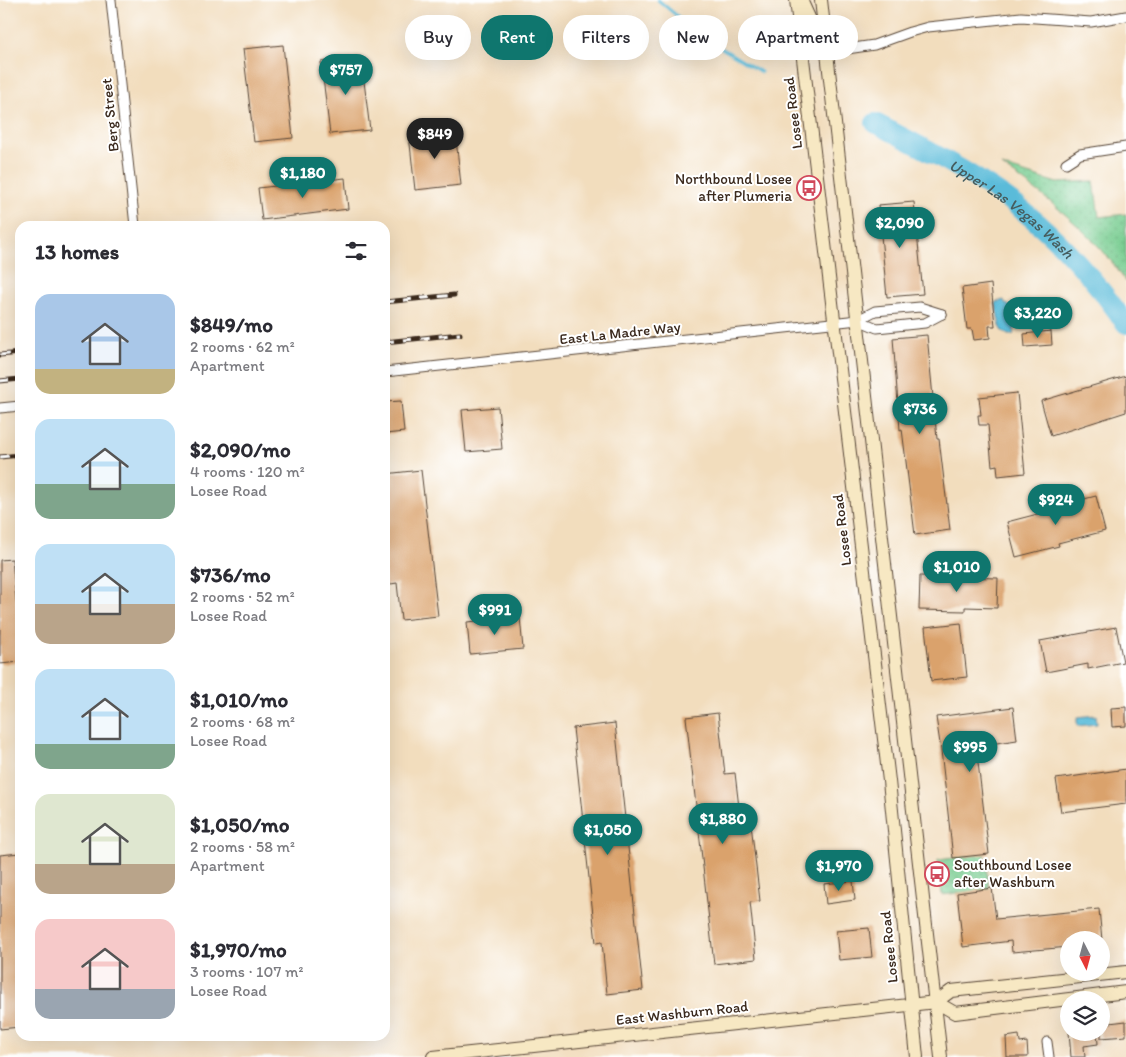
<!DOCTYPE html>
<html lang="en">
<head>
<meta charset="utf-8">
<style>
	body { margin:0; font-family:Itim,sans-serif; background:#f2f2f3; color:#2b2b33; height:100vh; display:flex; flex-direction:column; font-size:19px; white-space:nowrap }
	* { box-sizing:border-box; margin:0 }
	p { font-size:16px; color:#7c7c81 }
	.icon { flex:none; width:28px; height:28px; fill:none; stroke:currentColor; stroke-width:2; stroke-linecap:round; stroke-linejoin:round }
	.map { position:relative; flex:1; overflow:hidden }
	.sheet { position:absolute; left:15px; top:221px; width:375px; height:820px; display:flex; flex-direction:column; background:#fff; border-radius:15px; box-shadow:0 5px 20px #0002 }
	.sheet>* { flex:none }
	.guide { position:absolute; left:405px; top:15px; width:475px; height:45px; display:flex; gap:10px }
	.needle { width:32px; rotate:174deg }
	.buttons { position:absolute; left:1060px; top:931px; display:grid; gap:10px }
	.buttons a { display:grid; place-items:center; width:50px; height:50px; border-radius:50%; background:#fff; box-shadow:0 5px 20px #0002; font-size:25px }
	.price { position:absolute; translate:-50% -42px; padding:0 11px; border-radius:18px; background:#0f766e; color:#fff; font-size:16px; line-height:32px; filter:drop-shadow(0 1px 2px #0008) }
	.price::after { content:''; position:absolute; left:50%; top:30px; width:15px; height:11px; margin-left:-8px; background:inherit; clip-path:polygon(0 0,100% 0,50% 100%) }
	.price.on { background:#222; color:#fff }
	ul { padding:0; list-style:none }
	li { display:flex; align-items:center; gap:15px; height:125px; padding:0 20px }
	li span { display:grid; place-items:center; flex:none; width:140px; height:100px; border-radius:15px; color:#555 }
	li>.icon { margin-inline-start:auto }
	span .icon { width:60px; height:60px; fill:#fffc; stroke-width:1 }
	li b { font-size:21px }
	h2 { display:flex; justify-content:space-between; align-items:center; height:60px; padding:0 20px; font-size:21px }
	.pill { padding:0 18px; border-radius:22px; background:#fff; box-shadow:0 5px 20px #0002; font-size:18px; line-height:45px }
	.pill.on { background:#0f766e; color:#fff }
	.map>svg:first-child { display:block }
	.park { fill:url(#park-dots); stroke:#587b56 }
	.water { fill:#5abbd9; stroke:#4a727c }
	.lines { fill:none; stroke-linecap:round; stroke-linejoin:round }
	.stream { stroke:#5abbd9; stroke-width:3 }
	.river { stroke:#5abbd9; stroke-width:20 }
	.building { fill:#daa26c }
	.street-casing { stroke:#564536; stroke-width:11 }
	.secondary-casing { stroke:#564536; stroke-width:14 }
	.street { stroke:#fff; stroke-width:9 }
	.secondary { stroke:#f7e8c3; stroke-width:12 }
	.rail-casing { stroke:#3b2a1e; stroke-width:5 }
	.rail { stroke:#fff; stroke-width:3; stroke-dasharray:9; stroke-linecap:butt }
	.labels { text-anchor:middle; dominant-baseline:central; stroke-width:4; stroke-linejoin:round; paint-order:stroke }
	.street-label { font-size:15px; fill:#3b2a1e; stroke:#fff }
	.poi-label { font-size:15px; fill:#3b2a1e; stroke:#fff; text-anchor:end }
	.water-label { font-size:16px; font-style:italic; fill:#465d5f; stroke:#fff }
</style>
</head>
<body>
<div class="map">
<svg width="1126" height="1057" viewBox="0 0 1126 1057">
	<defs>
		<pattern id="park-dots" width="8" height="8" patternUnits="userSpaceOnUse" patternTransform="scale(1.25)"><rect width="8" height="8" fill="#76cc8f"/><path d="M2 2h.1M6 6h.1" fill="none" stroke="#67af7b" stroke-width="1.8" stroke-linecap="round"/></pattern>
	</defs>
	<rect width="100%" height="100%" fill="#fff"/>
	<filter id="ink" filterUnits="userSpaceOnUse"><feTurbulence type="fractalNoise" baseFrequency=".02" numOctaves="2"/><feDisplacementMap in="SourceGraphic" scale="10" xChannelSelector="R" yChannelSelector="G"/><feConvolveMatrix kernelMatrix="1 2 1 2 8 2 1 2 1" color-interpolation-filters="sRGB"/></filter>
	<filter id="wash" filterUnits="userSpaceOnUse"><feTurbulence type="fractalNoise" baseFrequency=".0096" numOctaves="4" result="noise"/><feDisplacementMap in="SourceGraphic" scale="20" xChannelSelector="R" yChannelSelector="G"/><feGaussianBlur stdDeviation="1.12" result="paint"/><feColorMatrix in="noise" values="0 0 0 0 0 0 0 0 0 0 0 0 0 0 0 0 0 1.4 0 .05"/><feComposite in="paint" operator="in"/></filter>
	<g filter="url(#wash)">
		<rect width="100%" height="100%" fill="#f2ddbd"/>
		<g class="park">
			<path d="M1002,166L1057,183L1094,181L1099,217L1126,214V282C1118,271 1110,258 1100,248C1071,217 1037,190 1002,166Z"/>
			<path d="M985,854L989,889L942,895L938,860Z"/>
		</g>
		<g class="water">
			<path d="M1004,300L1005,303L1017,311V319L1013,335H1008L1001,330C1000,325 995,305 996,302Z"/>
			<path d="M1096,715L1097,724L1077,726V717Z"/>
		</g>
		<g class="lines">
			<path class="stream" d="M658,0L700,35L761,72"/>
			<path class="river" id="s1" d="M875,123C920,146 965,169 1006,198C1053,231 1094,278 1126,324"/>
		</g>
		<g id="blocks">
			<g class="building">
				<path d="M283,45L293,138L254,142L243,49Z"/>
				<path d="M361,57L370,130L330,134L321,62Z"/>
				<path d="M455,130L461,185L415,190L409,135Z"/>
				<path d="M345,178L348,209L262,220L258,188Z"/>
				<path d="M914,202L923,294L887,297L878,205Z"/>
				<path d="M991,284L995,326H989L990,338L974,340L972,329H967L962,288Z"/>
				<path d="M1051,331L1052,345L1025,347L1024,334Z"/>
				<path d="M927,335L937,439H939L950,530L915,535L902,429L900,430L893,338Z"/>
				<path d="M1126,376V412L1051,436L1041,401Z"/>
				<path d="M1017,393L1025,473L998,476L997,465L992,466L988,425H979L978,415H981L979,397Z"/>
				<path d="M401,401L404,432L385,434V402Z"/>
				<path d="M498,407L502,449L466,452L462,410Z"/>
				<path d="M421,470L438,616L401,620L397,583L385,585V474Z"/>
				<path d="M1096,496L1105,531L1058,543L1059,546L1016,557L1007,522L1053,510L1052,507Z"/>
				<path d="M12,559L20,641V662L0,664V560Z"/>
				<path d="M920,576L998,578L997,608L965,607V611L919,610Z"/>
				<path d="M520,617L523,649L470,654L467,622Z"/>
				<path d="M961,623L967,677L931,681L925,627Z"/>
				<path d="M1116,627L1123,662L1088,669V664L1046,672L1040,641Z"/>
				<path d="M1013,707L1017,740L976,746L989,854L953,858L941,750L936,717Z"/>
				<path d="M1126,707V726L1112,727L1111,708Z"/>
				<path d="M718,713L725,774L735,773L741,825L751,824L760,901L750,902L756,959L714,964L686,717Z"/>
				<path d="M615,723L643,990L607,994L602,942L596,943L573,728Z"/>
				<path d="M1126,769V804L1061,812L1056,779Z"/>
				<path d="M20,853V1027L0,1029V855Z"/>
				<path d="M853,881L855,900L826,904L824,884Z"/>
				<path d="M992,888L996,919L1099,909L1102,940H1069V947L1012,952L1011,941L963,947L957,893Z"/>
				<path d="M869,928L872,957L839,960L836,931Z"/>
				<path d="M1126,1021V1036L1101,1038V1024Z"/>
				<path d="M1069,1032H1097L1098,1044L1084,1046L1085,1057H1071Z"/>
				<path d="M1019,1035L1020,1043L1027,1042L1028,1057H1007L1006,1037Z"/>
			</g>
		</g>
	</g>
	<g filter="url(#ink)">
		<use href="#blocks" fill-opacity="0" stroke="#564536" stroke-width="1"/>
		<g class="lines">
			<defs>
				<g id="street">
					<path d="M111,0L135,226"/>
					<path d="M827,52L874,45L910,32L928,27L1021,17L1091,22L1126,16"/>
					<path d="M1066,163L1080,154L1126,147"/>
					<path d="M858,320L877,328L925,323L942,314"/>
					<path d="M385,372L858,320L875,311L920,307L942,314"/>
					<path d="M0,408L20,406"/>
					<path d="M1047,1042L1049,1057"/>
				</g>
				<g id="secondary">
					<path d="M796,0L889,781L917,1057"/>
					<path d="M801,0L811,22L815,45L827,52"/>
					<path d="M821,0L941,1057"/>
					<path d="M936,1002L955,1013L1126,992"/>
					<path d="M433,1057L936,1002L951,991L1126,972"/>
				</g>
			</defs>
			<use href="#street" class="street-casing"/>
			<use href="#secondary" class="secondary-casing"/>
			<use href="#street" class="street"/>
			<use href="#secondary" class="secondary"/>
			<defs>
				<g id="rail">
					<path d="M385,302L454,295"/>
					<path d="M385,342L460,334"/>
					<path d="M0,355L20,353"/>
					<path d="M0,381L20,379"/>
					<path d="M0,457L20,455"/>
				</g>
			</defs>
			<use href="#rail" class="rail-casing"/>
			<use href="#rail" class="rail"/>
		</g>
	</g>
	<defs>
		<symbol id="bus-ring" viewBox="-11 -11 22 22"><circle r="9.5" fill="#fff" stroke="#d1495b" stroke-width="1.5"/><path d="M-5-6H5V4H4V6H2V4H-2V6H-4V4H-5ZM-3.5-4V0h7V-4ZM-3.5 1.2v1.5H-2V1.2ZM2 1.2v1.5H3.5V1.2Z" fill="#d1495b"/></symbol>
	</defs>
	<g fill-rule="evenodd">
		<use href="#bus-ring" x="795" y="174" width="28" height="28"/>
		<use href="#bus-ring" x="923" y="860" width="28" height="28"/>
	</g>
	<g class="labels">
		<g class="street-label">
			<text transform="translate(793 113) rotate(-97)">Losee Road</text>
			<text transform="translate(110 115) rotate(-96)">Berg Street</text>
			<text transform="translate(620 333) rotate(-6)">East La Madre Way</text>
			<text transform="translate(842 530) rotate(-97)">Losee Road</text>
			<text transform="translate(889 947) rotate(-96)">Losee Road</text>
			<text transform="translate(682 1013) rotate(-6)">East Washburn Road</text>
		</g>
		<g class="poi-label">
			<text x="792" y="179">Northbound Losee<tspan x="792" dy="17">after Plumeria</tspan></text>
			<text x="954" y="865" text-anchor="start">Southbound Losee<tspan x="954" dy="17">after Washburn</tspan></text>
		</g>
		<g class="water-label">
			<text stroke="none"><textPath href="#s1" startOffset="162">Upper Las Vegas Wash</textPath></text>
		</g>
	</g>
</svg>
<div class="buttons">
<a><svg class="needle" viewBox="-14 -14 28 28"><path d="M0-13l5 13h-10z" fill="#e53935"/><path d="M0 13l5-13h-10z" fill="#7c7c81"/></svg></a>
<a><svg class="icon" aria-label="layers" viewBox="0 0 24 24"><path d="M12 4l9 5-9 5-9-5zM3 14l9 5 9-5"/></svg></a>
</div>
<b class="price" style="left:346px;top:96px">$757</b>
<b class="price on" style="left:435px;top:160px">$849</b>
<b class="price" style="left:303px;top:199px">$1,180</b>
<b class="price" style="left:900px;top:249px">$2,090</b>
<b class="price" style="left:1038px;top:339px">$3,220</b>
<b class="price" style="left:920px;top:435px">$736</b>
<b class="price" style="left:1056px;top:526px">$924</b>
<b class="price" style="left:957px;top:593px">$1,010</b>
<b class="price" style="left:495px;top:636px">$991</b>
<b class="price" style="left:970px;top:773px">$995</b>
<b class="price" style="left:723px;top:845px">$1,880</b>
<b class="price" style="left:608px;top:856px">$1,050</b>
<b class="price" style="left:839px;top:892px">$1,970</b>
<div class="guide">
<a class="pill">Buy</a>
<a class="pill on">Rent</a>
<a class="pill">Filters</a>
<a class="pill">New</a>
<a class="pill">Apartment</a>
</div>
<section class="sheet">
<h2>13 homes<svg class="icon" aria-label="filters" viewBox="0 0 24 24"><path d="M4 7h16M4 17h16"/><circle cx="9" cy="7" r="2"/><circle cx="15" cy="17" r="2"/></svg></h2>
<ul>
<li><span style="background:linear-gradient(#a9c7e8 75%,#c2b280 0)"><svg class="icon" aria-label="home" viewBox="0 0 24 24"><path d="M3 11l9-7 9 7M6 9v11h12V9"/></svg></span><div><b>$849/mo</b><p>2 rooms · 62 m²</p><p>Apartment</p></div></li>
<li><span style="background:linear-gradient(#bfe0f5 65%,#7fa58c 0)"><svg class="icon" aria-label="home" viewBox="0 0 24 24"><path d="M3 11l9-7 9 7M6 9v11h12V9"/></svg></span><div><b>$2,090/mo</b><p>4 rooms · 120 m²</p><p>Losee Road</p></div></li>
<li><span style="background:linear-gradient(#bfe0f5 60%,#b9a48a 0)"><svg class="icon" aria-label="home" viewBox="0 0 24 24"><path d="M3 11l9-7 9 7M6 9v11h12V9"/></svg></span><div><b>$736/mo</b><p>2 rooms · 52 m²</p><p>Losee Road</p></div></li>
<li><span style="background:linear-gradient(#bfe0f5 75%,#7fa58c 0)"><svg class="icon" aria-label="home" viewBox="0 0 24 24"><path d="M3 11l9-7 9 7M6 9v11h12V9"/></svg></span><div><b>$1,010/mo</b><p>2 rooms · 68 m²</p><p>Losee Road</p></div></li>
<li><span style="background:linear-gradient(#dfe7d0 70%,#b9a48a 0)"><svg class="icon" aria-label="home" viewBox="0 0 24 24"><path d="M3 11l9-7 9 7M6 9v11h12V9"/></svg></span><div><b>$1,050/mo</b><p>2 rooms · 58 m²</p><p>Apartment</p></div></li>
<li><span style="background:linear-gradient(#f6c9c9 70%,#9aa5b1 0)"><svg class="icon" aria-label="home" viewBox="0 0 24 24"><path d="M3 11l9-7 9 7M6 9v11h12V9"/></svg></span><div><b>$1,970/mo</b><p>3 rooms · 107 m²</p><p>Losee Road</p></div></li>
</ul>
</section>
</div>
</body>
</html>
